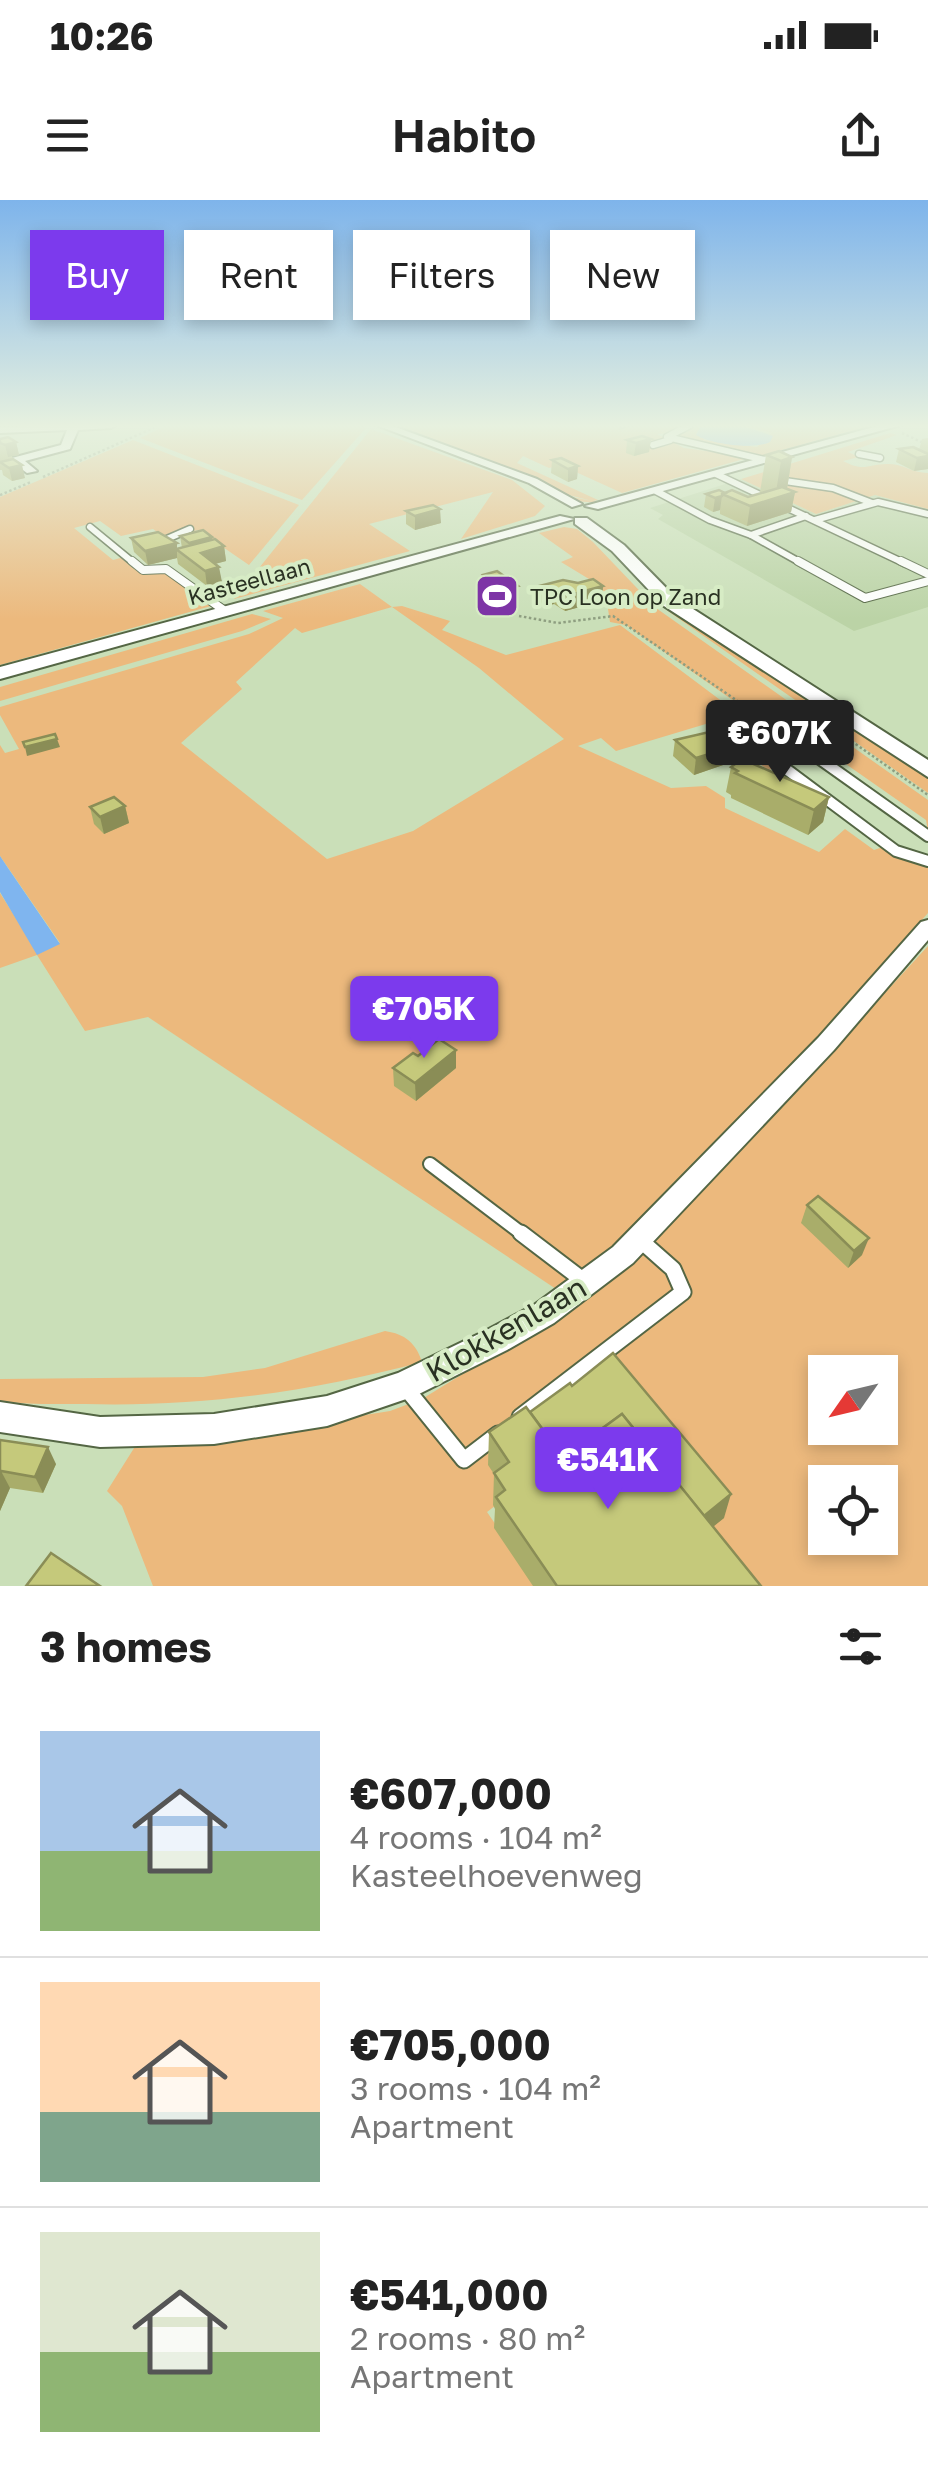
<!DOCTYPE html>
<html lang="en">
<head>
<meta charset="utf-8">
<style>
	body { margin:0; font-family:"Golos Text",sans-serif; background:#f2f2f2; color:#222; height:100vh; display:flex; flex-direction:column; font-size:38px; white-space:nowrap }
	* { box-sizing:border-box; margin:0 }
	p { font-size:32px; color:#767676 }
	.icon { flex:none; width:55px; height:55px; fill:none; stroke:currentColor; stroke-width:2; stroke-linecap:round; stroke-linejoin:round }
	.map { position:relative; height:1386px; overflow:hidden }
	.panel { display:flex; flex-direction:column; background:#fff; flex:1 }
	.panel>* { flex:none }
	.banner { position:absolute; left:30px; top:30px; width:870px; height:90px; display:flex; gap:20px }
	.needle { width:65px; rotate:236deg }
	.controls { position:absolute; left:808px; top:1155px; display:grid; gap:20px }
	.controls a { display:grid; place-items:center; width:90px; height:90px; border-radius:0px; background:#fff; box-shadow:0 5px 15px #0003; font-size:50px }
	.price { position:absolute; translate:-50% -85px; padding:0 22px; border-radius:10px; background:#7c3aed; color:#fff; font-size:32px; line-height:65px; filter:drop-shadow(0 2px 5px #0008) }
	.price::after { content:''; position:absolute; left:50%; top:60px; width:30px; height:22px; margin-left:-15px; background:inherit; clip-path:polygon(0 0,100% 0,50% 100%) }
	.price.on { background:#222; color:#fff }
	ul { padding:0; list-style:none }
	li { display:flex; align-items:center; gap:30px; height:250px; padding:0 40px }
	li+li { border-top:2px solid #e0e0e0 }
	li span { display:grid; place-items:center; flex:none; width:280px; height:200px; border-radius:0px; color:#555 }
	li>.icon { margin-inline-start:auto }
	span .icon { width:120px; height:120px; fill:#fffc; stroke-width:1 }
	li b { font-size:42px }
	h2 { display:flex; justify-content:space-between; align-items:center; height:120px; padding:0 40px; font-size:42px }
	.tag { padding:0 35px; border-radius:0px; background:#fff; box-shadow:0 5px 15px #0003; font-size:35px; line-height:90px }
	.tag.on { background:#7c3aed; color:#fff }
	.status { display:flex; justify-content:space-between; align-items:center; height:70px; padding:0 50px; background:#fff; direction:ltr }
	.status svg { height:28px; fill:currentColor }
	header { display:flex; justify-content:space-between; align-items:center; height:130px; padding:0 40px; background:#fff; font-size:45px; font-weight:600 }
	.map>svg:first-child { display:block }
	.built { fill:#bbd3a6 }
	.green { fill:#ecb97d; fill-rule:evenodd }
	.water { fill:#7fb5ef }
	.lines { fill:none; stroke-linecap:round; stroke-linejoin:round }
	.service-far4-casing { stroke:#546644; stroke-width:9 }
	.service-far3-casing { stroke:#546644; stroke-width:10 }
	.service-far2-casing { stroke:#546644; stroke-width:14 }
	.service-far1-casing { stroke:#546644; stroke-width:16 }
	.service-casing { stroke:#546644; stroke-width:19 }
	.minor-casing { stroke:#546644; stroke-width:4 }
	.tertiary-casing { stroke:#546644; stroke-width:4 }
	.path { stroke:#8e9e80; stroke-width:2.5; stroke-dasharray:2.5 2.5; stroke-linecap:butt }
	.service-far4 { stroke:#fff; stroke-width:6 }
	.service-far3 { stroke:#fff; stroke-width:8 }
	.service-far2 { stroke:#fff; stroke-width:10 }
	.service-far1 { stroke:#fff; stroke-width:12 }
	.service { stroke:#fff; stroke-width:15 }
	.minor { fill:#fff; fill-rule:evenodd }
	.tertiary { fill:#fff; fill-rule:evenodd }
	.wall { fill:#a9ad6a }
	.shaded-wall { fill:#8a8d56 }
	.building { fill:#c5c97b; stroke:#8a8d56; stroke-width:2.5 }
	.labels { text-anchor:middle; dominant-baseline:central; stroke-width:8; stroke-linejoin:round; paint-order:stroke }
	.far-street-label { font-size:22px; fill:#293122; stroke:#d7ecc5 }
	.far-poi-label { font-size:22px; fill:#293122; stroke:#d7ecc5; text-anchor:start }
	.near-street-label { font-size:30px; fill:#293122; stroke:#d7ecc5 }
</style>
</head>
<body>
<div class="status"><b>10:26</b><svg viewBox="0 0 49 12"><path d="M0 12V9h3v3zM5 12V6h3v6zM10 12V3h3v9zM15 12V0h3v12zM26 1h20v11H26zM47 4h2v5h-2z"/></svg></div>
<header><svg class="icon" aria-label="menu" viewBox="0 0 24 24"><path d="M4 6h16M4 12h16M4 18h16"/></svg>Habito<svg class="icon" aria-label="share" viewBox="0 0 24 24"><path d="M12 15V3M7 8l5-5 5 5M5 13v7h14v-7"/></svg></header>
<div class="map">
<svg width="928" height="1386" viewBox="0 0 928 1386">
	<rect width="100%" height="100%" fill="#cadfb8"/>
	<path class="built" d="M741,279L816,314L875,295L928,309V407L854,431L658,319L663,315L650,308Z"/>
	<g class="green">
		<path d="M167,225H356L366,228L302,300L140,238Z"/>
		<path d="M387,225H686L669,233L657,234L684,248L751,257L622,293L567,268L569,263L549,268L523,256L517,263L598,300L593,301H603C590,303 578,303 567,296L592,301L565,294L530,277Z"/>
		<path d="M697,225H715L700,227L704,240L757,247L771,233L740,225H873L760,256L674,237Z"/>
		<path d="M371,229L512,280L545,306L535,316L461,339L493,292L369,324L410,351L234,399Z"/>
		<path d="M890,233L897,235L848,252L859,257L843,261C866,273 868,263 890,264C903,264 912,273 928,273V309L875,295L816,314L741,279Z"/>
		<path d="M133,240L299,305L249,365L198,330L165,338L153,329L121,336L100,321L74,328L113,360L124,357L147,375L166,370L211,406L0,465V297Z"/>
		<path d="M564,327L577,329L593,342L656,408L928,600V631L926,620L790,525L761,535L796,562L768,570L710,527L737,519L748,511L626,425L610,422L606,396L589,379L561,362L573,357L539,333Z"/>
		<path d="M591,331L633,370L928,576V593L668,411Z"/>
		<path d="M360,384L392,407L402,406L450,421L442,430L506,455L620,425L739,514L616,551L601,538L578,546L671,588L706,586L725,598V608L819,652L845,629L874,650L883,647L928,661V713L764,897L677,987L575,1082L559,1091L148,817L85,831L37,755L0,768V693L17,720L60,743L0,656V545L5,553L19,549L0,515V507L249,434L283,418L263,411ZM392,407L479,468L564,539L413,631L327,659L181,543L242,489L236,482L295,428L302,433Z"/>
		<path d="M252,414L271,419L242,431L0,501V487Z"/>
		<path d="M928,746V1386H734L512,1293L487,1312L538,1386H153L122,1306L107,1291L136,1245L265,1231L390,1211L422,1199L564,1112L771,917ZM825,1172H880V1228H825ZM825,1282H880V1338H825Z"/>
		<path d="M385,1131C405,1134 416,1143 422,1162C310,1192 201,1207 85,1204C57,1204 28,1205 0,1201V1179L203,1177L265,1168Z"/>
	</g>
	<g class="water">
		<path d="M740,225L773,236L770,242C754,250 711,244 696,235L700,227Z"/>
		<path d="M0,656L8,668L60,744L37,755L0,692Z"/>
	</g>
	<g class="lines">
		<defs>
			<g id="service-far4">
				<path d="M690,225L667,237L765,260"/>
				<path d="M653,245L670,240"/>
				<path d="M859,254L880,258"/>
				<path d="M716,274L906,364"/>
				<path d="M785,281L833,288L872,303"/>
				<path d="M656,291L710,320L751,335L806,316"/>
				<path d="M815,320L878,302L928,314"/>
				<path d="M90,327L135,364"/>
				<path d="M751,335L803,364"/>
				<path d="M160,342L190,329"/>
			</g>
			<g id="service-far3">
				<path d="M132,361L143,370L166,369L225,411"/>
				<path d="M798,361L865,398L928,381"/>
				<path d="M901,361L928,374"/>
				<path d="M789,538L770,524L810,512"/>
			</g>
			<g id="service-far2">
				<path d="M786,535L928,636"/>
				<path d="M801,546L770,557L896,651L928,661"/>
			</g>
			<path id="service-far1" d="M430,964L525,1036"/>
			<g id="service">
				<path d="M521,1033L584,1081"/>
				<path d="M405,1187L464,1260L498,1234"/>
				<path d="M520,1217L683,1092L673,1069L639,1039"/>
			</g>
			<g id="minor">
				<path d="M51,225H116L111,228L78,230L70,249L25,261L37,271L27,273L12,262V258L61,245L67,230L0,233V227Z"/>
				<path d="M376,225H390L537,279L582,304L572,307L529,283Z"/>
				<path d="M928,720V740L834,850L633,1063L554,1123L507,1150L415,1196L327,1226L214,1244L100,1247L0,1232V1202L100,1217L214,1214L327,1196L398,1173L487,1130L534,1105L613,1047L818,838L921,722Z"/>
			</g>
			<g id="tertiary">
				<path d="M881,225H901L598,309L585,306Z"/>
				<path d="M560,316L574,319L0,479V467Z"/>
				<path d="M575,318H587L624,345L676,398L928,560V577L664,406L612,351L575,324Z"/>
			</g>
		</defs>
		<use href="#service-far4" class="service-far4-casing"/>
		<use href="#service-far3" class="service-far3-casing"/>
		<use href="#service-far2" class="service-far2-casing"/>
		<use href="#service-far1" class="service-far1-casing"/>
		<use href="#service" class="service-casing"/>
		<use href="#minor" class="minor-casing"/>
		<use href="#tertiary" class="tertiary-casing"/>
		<g class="path">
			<path d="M902,233L928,245"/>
			<path d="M43,277L160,225"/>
			<path d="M0,295L31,282"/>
			<path d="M519,416L558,423L613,416L761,517"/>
			<path d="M823,521L928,595"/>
		</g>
		<use href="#service-far4" class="service-far4"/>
		<use href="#service-far3" class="service-far3"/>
		<use href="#service-far2" class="service-far2"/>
		<use href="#service-far1" class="service-far1"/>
		<use href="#service" class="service"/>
		<use href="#minor" class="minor"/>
		<use href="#tertiary" class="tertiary"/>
	</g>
	<g class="wall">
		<path d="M928,238V269L914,271L896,262L899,249L919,250L922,239Z"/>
		<path d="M0,239L16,242L19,255L12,256L13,259L25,278L12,281L3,275L2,270H0Z"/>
		<path d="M651,239L649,252L634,256L626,253L627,240Z"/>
		<path d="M766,255L792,257L787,289L795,292L791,312L747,326L720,314V310L713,312L704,307L706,294L725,293L748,297L762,293L760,292Z"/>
		<path d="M552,260L578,266L577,279L568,282L551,273Z"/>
		<path d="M406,311L441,323L415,330L406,324Z"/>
		<path d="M180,336L212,340L224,346L226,361L215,364L222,382L207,386L178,364L177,358L148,365L134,352L131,338L178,349L182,348Z"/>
		<path d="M483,375L518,400L497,405L482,389Z"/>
		<path d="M578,383L603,386L602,401L565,411L554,404L545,406L539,400V386Z"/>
		<path d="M675,540L729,548L726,564L694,575L673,556Z"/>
		<path d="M731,567L829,597L823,622L808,635L731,598V595L726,592Z"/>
		<path d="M125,606L129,623L104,634L94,624L90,607Z"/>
		<path d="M418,856L456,868L416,901L394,886L393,868Z"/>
		<path d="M807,1005L862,1055L848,1068L801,1023Z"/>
		<path d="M530,1212L724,1318L713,1326L761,1386H533L494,1328L495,1309L493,1305L494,1274L488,1265L489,1232Z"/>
		<path d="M0,1240L56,1264L43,1293L10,1288L0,1311Z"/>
	</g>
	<g class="shaded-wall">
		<path d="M620,225H638L619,230Z"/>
		<path d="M651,239L649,252L634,256L636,243Z"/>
		<path d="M16,242L19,255L8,257L5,245Z"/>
		<path d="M928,256V269L914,271L917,258Z"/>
		<path d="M792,257L786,295L795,292L791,312L747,326L750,306L775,298L781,261Z"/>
		<path d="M22,265L25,278L12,281L9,268Z"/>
		<path d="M578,266L577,279L568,282V269Z"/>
		<path d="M722,296L720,310L713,312L715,298Z"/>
		<path d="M440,309L441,323L415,330V316Z"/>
		<path d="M212,337L214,349L224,346L226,361L203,367L191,357L189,343Z"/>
		<path d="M177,343V358L148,365L145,351Z"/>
		<path d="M219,367L222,382L207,386L205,371Z"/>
		<path d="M518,386V400L497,405L498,391Z"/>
		<path d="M603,386L602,401L565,411L566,396Z"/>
		<path d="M555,389L554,404L545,406L546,391Z"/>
		<path d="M57,539L60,547L27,556L25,547Z"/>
		<path d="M729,548L726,564L694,575L696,558Z"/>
		<path d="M829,597L823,622L808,635L814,610Z"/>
		<path d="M125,606L129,623L104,634L100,617Z"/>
		<path d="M456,850V868L416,901L415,883Z"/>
		<path d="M869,1038L862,1055L848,1068L854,1051Z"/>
		<path d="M48,1247L56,1264L43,1293L35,1277Z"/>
		<path d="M1,1271L10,1288L0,1311V1274Z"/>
		<path d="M731,1294L724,1318L692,1344L699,1320Z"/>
	</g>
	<g class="building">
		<path d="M642,236L651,239L636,243L627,240Z"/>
		<path d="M8,237L16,242L5,245L0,243V239Z"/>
		<path d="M913,247L928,254V256L917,258L899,249Z"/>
		<path d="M779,251L792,257L781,261L766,255Z"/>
		<path d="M561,258L578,266L568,269L552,260Z"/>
		<path d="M13,259L22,265L9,268L0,262Z"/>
		<path d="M782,287L795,292L750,306L722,294L732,290L748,297Z"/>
		<path d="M719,290L725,293L722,294V296L715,298L706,294Z"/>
		<path d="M433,305L440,309L415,316L406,311Z"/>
		<path d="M203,330L212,337L189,343L180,336Z"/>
		<path d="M158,332L177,343L145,351L131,338Z"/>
		<path d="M215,339L224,346L201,353L219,367L205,371L176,349Z"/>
		<path d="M497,371L518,386L498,391L483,375Z"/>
		<path d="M593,379L603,386L566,396L555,389L546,391L539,386L563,380L578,383Z"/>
		<path d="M709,532L729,548L696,558L675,540Z"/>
		<path d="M55,534L57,539L25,547L23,542Z"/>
		<path d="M742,559L829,597L814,610L735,573L738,571L731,567Z"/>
		<path d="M114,597L125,606L100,617L90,607Z"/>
		<path d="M439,839L456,850L415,883L393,868L413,853L418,856Z"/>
		<path d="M818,996L869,1038L854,1051L807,1005Z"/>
		<path d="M613,1153L731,1294L704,1316L622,1214L563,1257L530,1212L570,1183L572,1186Z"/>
		<path d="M526,1207L563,1257L622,1214L761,1386H557L496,1297L505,1290L494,1273L509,1262L489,1232Z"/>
		<path d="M0,1240L48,1247L35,1277L1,1271L0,1274Z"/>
		<path d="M51,1353L100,1386H26Z"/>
	</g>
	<linearGradient id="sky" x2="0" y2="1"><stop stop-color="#7eb4eb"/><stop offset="0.54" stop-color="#e7f1df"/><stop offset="1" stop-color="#e7f1df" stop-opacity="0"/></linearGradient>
	<rect width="928" height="419" fill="url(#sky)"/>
	<defs>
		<symbol id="stadium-square" viewBox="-11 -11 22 22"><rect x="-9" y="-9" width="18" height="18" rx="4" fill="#7d34a6" stroke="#d7ecc5"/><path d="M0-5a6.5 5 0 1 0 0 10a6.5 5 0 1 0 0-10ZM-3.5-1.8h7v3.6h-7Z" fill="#fff"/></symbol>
	</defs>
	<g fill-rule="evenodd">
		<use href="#stadium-square" x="472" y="371" width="50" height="50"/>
	</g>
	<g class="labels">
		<g class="far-street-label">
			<text transform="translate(249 381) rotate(-15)">Kasteellaan</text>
		</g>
		<g class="far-poi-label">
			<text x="530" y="396">TPC Loon op Zand</text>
		</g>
		<g class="near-street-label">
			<text transform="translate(506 1129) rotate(-30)">Klokkenlaan</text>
		</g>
	</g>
</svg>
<div class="controls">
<a><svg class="needle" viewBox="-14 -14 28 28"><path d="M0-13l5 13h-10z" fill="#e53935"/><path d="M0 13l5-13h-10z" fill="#767676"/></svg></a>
<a><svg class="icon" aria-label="locate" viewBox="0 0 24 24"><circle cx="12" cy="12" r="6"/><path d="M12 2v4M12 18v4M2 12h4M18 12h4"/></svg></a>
</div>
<b class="price on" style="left:780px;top:585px">€607K</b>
<b class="price" style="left:424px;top:861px">€705K</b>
<b class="price" style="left:608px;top:1312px">€541K</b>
<div class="banner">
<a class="tag on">Buy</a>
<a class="tag">Rent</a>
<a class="tag">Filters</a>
<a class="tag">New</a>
</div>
</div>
<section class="panel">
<h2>3 homes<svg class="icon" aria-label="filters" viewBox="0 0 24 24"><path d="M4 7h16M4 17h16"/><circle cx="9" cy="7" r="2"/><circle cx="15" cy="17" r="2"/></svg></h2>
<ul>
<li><span style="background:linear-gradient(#a9c7e8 60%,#8fb573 0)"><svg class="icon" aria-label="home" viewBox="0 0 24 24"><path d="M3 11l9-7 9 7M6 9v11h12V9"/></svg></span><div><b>€607,000</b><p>4 rooms · 104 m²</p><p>Kasteelhoevenweg</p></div></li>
<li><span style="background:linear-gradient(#ffd9b3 65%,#7fa58c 0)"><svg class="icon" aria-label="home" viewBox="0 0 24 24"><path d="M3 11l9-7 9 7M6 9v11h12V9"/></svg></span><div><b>€705,000</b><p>3 rooms · 104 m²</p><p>Apartment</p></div></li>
<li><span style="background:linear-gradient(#dfe7d0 60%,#8fb573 0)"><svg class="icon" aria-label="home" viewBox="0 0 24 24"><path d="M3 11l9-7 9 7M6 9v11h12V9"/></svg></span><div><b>€541,000</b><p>2 rooms · 80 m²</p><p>Apartment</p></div></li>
</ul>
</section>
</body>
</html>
